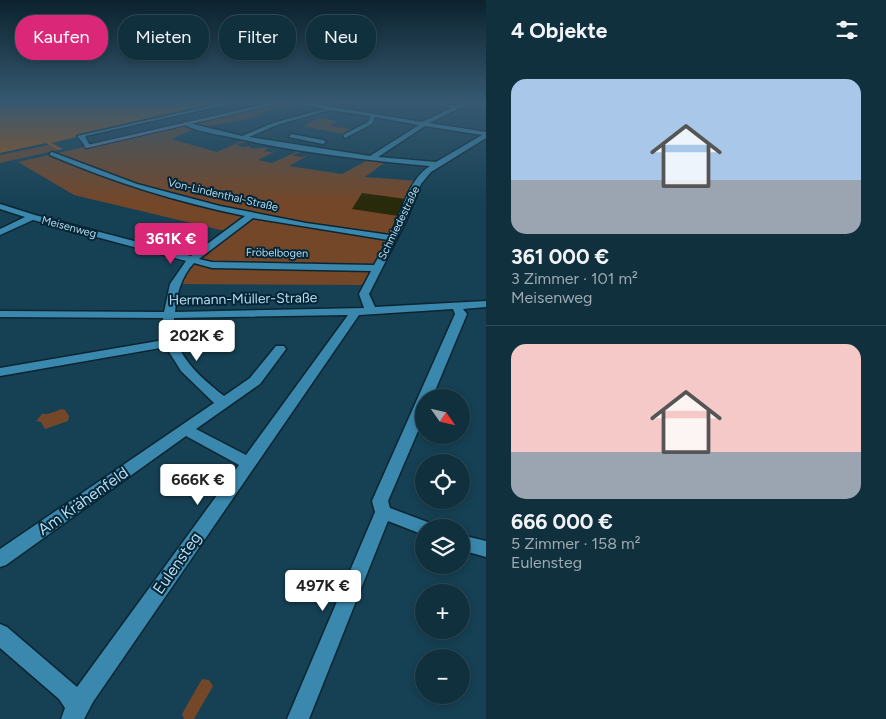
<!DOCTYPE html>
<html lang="de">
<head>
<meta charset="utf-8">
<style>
	body { margin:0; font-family:Figtree,sans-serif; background:#193845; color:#f1f3f6; height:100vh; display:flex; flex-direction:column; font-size:19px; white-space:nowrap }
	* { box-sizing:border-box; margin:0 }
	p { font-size:16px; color:#9ca9b0 }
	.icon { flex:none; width:28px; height:28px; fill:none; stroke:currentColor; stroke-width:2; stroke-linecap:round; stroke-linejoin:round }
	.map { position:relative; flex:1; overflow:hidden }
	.drawer { display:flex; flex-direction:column; background:#10303e; width:400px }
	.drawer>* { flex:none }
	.top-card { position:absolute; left:15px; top:15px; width:395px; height:45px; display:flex; gap:10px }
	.needle { width:32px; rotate:124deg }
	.buttons { position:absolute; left:415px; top:389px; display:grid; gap:10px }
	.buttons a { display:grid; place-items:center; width:55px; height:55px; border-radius:50%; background:#10303e; box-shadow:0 2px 8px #0003,0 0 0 1px #304b58; font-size:25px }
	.price { position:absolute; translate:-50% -42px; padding:0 11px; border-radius:5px; background:#fff; color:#222; font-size:16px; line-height:32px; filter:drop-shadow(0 1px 2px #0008) }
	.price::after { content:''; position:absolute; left:50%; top:30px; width:15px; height:11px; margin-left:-8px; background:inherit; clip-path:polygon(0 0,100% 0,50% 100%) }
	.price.current { background:#db2777; color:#fff }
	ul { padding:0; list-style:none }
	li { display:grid; align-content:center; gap:10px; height:265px; padding:0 25px }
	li+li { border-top:1px solid #304b58 }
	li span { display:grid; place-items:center; height:155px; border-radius:15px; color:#555 }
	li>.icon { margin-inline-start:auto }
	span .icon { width:90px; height:90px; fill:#fffc; stroke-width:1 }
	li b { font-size:21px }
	h2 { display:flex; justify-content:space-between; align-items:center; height:60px; padding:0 25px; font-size:21px }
	.tag { padding:0 18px; border-radius:20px; background:#10303e; box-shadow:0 2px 8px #0003,0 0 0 1px #304b58; font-size:18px; line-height:45px }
	.tag.current { background:#db2777; color:#fff }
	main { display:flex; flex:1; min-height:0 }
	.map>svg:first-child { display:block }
	.green { fill:#744729 }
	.forest { fill:#a25316 }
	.water { fill:#282a09 }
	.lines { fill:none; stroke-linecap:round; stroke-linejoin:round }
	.minor-casing { stroke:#0c2531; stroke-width:3 }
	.secondary-casing { stroke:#0c2531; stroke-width:2 }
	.minor { fill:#3a88ad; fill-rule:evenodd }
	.secondary { fill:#6282a6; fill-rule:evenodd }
	.labels { text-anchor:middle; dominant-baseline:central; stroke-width:4; stroke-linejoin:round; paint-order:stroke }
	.far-street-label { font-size:11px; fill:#b5daee; stroke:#042535 }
	.street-label { font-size:14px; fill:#b5daee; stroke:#042535 }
	.near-street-label { font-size:16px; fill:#b5daee; stroke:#042535 }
</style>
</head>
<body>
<main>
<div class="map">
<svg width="486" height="719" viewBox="0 0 486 719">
	<rect width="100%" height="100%" fill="#164053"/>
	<g class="green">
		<path d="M283,102L301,104L293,107H279L248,119L194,129L171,139L217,152L244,140L255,142L241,143L236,145L244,147L250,146V148C257,150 262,147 268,148L264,151L271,152L278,150L258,160L272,163L298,151L301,152L292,155L301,157L307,156L289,166L342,174L370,159L388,160L365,177L419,181L369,285L174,284L177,278L229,232L74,195L18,162Z"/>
		<path d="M319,118L337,121L330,126L351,129L343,134L303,126Z"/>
		<path d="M49,145L58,150L0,163V155Z"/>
		<path d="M62,409L65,410L69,416L68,421L45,429L41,422L36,421L42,414H48Z"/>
		<path d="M202,679L209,680L213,686L194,719H184L182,714Z"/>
	</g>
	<path class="forest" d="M0,102H230L81,134L76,137L51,143L63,149L58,150L46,143L0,153Z"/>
	<path class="water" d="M362,193L406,199L398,216L352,209Z"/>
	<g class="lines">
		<defs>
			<g id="minor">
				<path d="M227,102H238L85,136L90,146L87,148L77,136Z"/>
				<path d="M290,102H303L422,122L452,108L428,102L457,106L465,102H472L429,123L486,132V138L431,172L421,184L406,221L369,294L375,307L486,301V307L463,309L467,314L432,398H424V417L388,501L390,508L430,523L432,528H424V535L388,521L309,719H287L375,512L372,501L455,314L453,309L359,315L93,702L84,719H61L65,708L59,699L0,648V624L7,627L77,687L239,465L186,436L6,565L0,567V549L214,403L181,371L166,347L0,376V368L164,340L163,318L0,317V311L164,312L170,284L186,261L33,220L0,235V229L25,217L0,209V204L35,215L191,256L245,216C177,202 113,182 50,155V153L52,152L137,184L220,206L306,223L390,235C402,213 408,179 430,166C363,160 296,152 230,137C215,134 195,131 182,124L185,122L242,136L273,123L325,109ZM329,110L370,116L368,122L343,135L345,138L372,124L375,117L419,125L370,156L249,137L277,125ZM425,126L482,135L436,162L378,157ZM253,218L388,240L374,265L212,262L199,259ZM194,263L212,268L371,271L359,294L364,308L175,312C177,293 181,277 194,263ZM348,315L246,455L196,429L260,384L286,349L284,346H276L250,378L224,396C199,376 171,353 174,318Z"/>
				<path d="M291,134L323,140L326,142L323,144L289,137Z"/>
				<path d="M461,535L486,541V557L461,550Z"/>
			</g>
			<path id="secondary" d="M275,102H286L87,148L83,146Z"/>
		</defs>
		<use href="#minor" class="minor-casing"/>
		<use href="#secondary" class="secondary-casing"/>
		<use href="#minor" class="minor"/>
		<use href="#secondary" class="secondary"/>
	</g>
	<linearGradient id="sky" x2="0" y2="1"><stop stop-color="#0c232e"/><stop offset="0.5" stop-color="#365971"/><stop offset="1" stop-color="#365971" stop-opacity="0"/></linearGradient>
	<rect width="486" height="203" fill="url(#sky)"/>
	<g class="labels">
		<g class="far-street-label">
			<text transform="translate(223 195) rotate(13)">Von-Lindenthal-Straße</text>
			<text transform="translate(399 223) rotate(-64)">Schmiedestraße</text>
			<text transform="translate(69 227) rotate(15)">Meisenweg</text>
			<text transform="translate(277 253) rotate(1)">Fröbelbogen</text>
		</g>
		<g class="street-label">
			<text transform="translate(243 299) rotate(-1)">Hermann-Müller-Straße</text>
		</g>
		<g class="near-street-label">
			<text transform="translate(83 501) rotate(-35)">Am Krähenfeld</text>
			<text transform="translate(177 563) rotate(-55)">Eulensteg</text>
		</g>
	</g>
</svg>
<div class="buttons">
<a><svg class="needle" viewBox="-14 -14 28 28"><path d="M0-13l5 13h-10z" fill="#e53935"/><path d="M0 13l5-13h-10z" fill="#9ca9b0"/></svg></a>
<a><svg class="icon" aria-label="locate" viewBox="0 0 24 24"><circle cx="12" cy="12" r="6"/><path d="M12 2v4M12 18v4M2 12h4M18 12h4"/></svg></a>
<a><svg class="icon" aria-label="layers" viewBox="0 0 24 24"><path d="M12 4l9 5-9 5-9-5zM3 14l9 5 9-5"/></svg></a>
<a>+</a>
<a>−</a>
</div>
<b class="price current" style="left:171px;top:265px">361K €</b>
<b class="price" style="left:197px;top:362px">202K €</b>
<b class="price" style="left:198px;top:506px">666K €</b>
<b class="price" style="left:323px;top:612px">497K €</b>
<div class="top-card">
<a class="tag current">Kaufen</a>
<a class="tag">Mieten</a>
<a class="tag">Filter</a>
<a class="tag">Neu</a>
</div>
</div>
<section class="drawer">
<h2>4 Objekte<svg class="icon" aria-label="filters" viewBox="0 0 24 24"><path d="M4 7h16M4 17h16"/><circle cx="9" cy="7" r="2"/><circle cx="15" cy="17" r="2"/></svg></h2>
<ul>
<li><span style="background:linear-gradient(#a9c7e8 65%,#9aa5b1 0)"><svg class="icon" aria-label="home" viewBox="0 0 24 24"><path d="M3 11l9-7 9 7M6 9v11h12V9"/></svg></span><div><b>361 000 €</b><p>3 Zimmer · 101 m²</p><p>Meisenweg</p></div></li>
<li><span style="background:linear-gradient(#f6c9c9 70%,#9aa5b1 0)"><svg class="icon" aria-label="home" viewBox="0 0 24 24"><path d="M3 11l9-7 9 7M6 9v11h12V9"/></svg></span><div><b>666 000 €</b><p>5 Zimmer · 158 m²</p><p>Eulensteg</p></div></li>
</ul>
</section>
</main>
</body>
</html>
